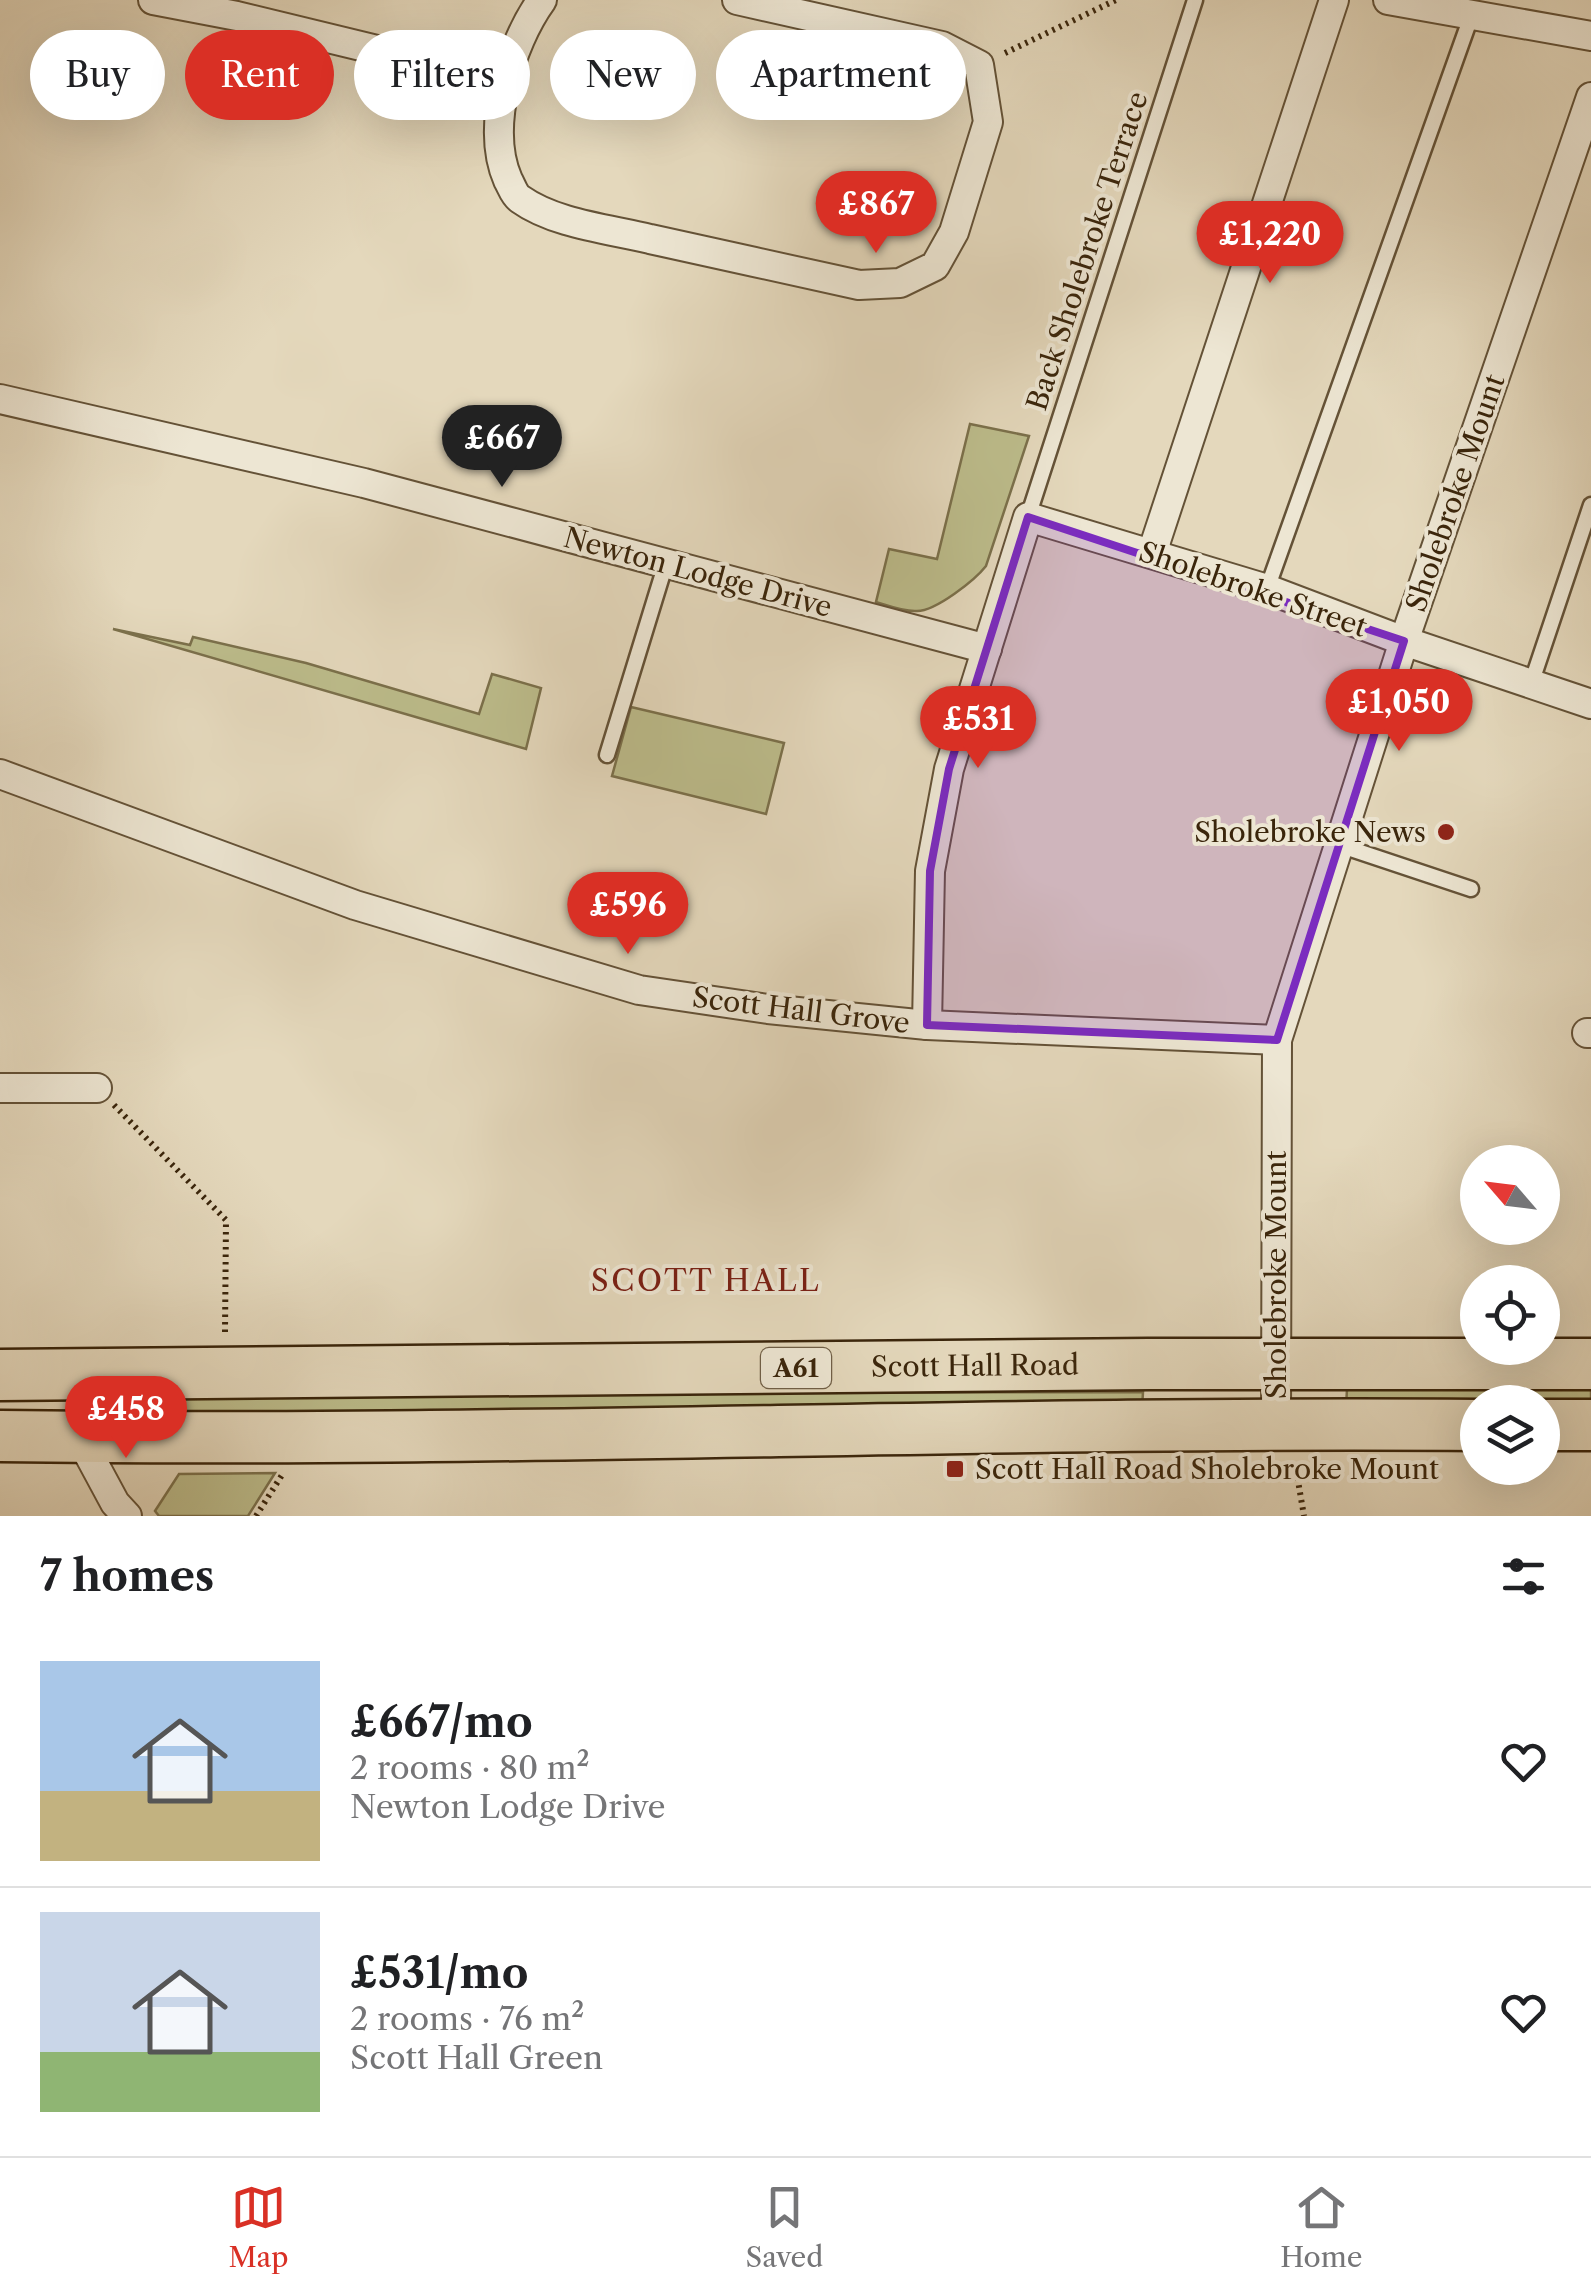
<!DOCTYPE html>
<html lang="en">
<head>
<meta charset="utf-8">
<style>
	body { margin:0; font-family:"Libre Caslon Text",serif; background:#f2f2f2; color:#202124; height:100vh; display:flex; flex-direction:column; font-size:38px; white-space:nowrap }
	* { box-sizing:border-box; margin:0 }
	p { font-size:32px; color:#757577 }
	.icon { flex:none; width:55px; height:55px; fill:none; stroke:currentColor; stroke-width:2; stroke-linecap:round; stroke-linejoin:round }
	.map { position:relative; height:1516px; overflow:hidden }
	.sheet { display:flex; flex-direction:column; background:#fff; flex:1 }
	.sheet>* { flex:none }
	.banner { position:absolute; left:30px; top:30px; width:1000px; height:90px; display:flex; gap:20px }
	.needle { width:65px; rotate:298deg }
	.controls { position:absolute; left:1460px; top:1145px; display:grid; gap:20px }
	.controls a { display:grid; place-items:center; width:100px; height:100px; border-radius:50%; background:#fff; box-shadow:0 10px 40px #0002; font-size:50px }
	.price { position:absolute; translate:-50% -85px; padding:0 22px; border-radius:35px; background:#d93025; color:#fff; font-size:32px; line-height:65px; filter:drop-shadow(0 2px 5px #0008) }
	.price::after { content:''; position:absolute; left:50%; top:60px; width:30px; height:22px; margin-left:-15px; background:inherit; clip-path:polygon(0 0,100% 0,50% 100%) }
	.price.selected { background:#222; color:#fff }
	ul { padding:0; list-style:none }
	li { display:flex; align-items:center; gap:30px; height:250px; padding:0 40px }
	li+li { border-top:2px solid #e0e0e0 }
	li span { display:grid; place-items:center; flex:none; width:280px; height:200px; border-radius:0px; color:#555 }
	li>.icon { margin-inline-start:auto }
	span .icon { width:120px; height:120px; fill:#fffc; stroke-width:1 }
	li b { font-size:42px }
	h2 { display:flex; justify-content:space-between; align-items:center; height:120px; padding:0 40px; font-size:42px }
	.pill { padding:0 35px; border-radius:45px; background:#fff; box-shadow:0 10px 40px #0002; font-size:35px; line-height:90px }
	.pill.selected { background:#d93025; color:#fff }
	.tabs { display:flex; justify-content:space-around; align-items:center; height:140px; border-top:2px solid #e0e0e0; background:#fff; font-size:28px; color:#757577 }
	.tabs a { display:grid; justify-items:center; gap:5px }
	.tabs .selected { color:#d93025 }
	.map>svg:first-child { display:block }
	.green { fill:#bcbc8b; stroke:#7b704b; stroke-width:2.5 }
	.lines { fill:none; stroke-linecap:round; stroke-linejoin:round }
	.lane-casing { stroke:#645237; stroke-width:19 }
	.street-casing { stroke:#645237; stroke-width:32 }
	.highway-casing { stroke:#3a250b; stroke-width:55 }
	.path { stroke:#3a250b; stroke-width:6; stroke-dasharray:2.5 5; stroke-linecap:butt }
	.lane { stroke:#ede6d3; stroke-width:14 }
	.street { stroke:#ede6d3; stroke-width:28 }
	.highway { stroke:#e4d8bc; stroke-width:50 }
	.marked { fill:#7b2cbf; fill-opacity:0.2; stroke:#7b2cbf; stroke-width:8; stroke-linejoin:round }
	.poi-dot { fill:#8f2418; stroke:#ede6d3; stroke-width:4 }
	.labels { text-anchor:middle; dominant-baseline:central; stroke-width:8; stroke-linejoin:round; paint-order:stroke }
	.shield { fill:#ede6d3; stroke:#705f47; stroke-width:2.5 }
	.shield-label { font-size:25px; font-weight:bold; fill:#3a250b }
	.street-label { font-size:28px; fill:#3a250b; stroke:#ede6d3 }
	.poi-label { font-size:28px; fill:#3a250b; stroke:#ede6d3; text-anchor:end }
	.neighbourhood-label { font-size:30px; letter-spacing:2.5px; fill:#7a1f14; stroke:#ede6d3 }
</style>
</head>
<body>
<div class="map">
<svg width="1591" height="1516" viewBox="0 0 1591 1516">
	<rect width="100%" height="100%" fill="#e4d8bc"/>
	<filter id="stains"><feTurbulence type="fractalNoise" baseFrequency=".002" numOctaves="4"/><feColorMatrix values="0 0 0 0 .2 0 0 0 0 .09 0 0 0 0 .02 0 0 0 .5 -.17"/></filter>
	<radialGradient id="worn" r=".72"><stop offset=".6" stop-color="#630" stop-opacity="0"/><stop offset="1" stop-color="#630" stop-opacity=".3"/></radialGradient>
	<g class="green">
		<path d="M970,424L1029,436L986,566C975,580 936,611 917,611C904,612 889,606 876,602L889,549L937,559Z"/>
		<path d="M113,629L190,645L193,637L306,663L479,714L492,674L541,688L526,749Z"/>
		<path d="M631,707L784,743L766,814L612,776Z"/>
		<path d="M1591,1388V1407C1509,1399 1428,1404 1346,1408L1347,1389Z"/>
		<path d="M1143,1392L1142,1409L109,1415L106,1409L110,1397L117,1395Z"/>
		<path d="M275,1473L248,1516H159L155,1511L179,1474Z"/>
	</g>
	<g class="lines">
		<defs>
			<g id="lane">
				<path d="M1028,517L1195,0"/>
				<path d="M1267,589L1472,14"/>
				<path d="M1531,684L1591,505"/>
				<path d="M607,755L666,563"/>
				<path d="M1339,845L1471,889"/>
			</g>
			<g id="street">
				<path d="M153,0L237,16L505,81"/>
				<path d="M542,0C510,44 485,128 508,180C512,187 514,195 520,199C555,224 609,229 650,239C720,254 789,270 859,285L900,283L935,266L954,232L988,122L979,65L942,46L737,0"/>
				<path d="M1388,0L1591,36"/>
				<path d="M0,399L364,483L987,649"/>
				<path d="M1152,553L1334,0"/>
				<path d="M0,774L355,905L639,990L768,1009L927,1025L1277,1040"/>
				<path d="M927,1025L930,871L949,769L1028,517L1267,589L1404,641L1591,704"/>
				<path d="M1587,1033H1591"/>
				<path d="M0,1088H97"/>
				<path d="M1276,1423L1277,1040L1404,641L1591,97"/>
				<path d="M80,1438L115,1503L127,1516"/>
			</g>
			<g id="highway">
				<path id="s1" d="M0,1375L1149,1364H1591"/>
				<path d="M1542,1425H1591"/>
				<path d="M0,1436C492,1443 985,1421 1478,1425"/>
			</g>
		</defs>
		<use href="#lane" class="lane-casing"/>
		<use href="#street" class="street-casing"/>
		<use href="#highway" class="highway-casing"/>
		<g class="path">
			<path d="M1005,53L1116,0"/>
			<path d="M114,1105L226,1220L225,1332"/>
			<path d="M1295,1463L1304,1516"/>
			<path d="M256,1516L282,1475"/>
		</g>
		<use href="#lane" class="lane"/>
		<use href="#street" class="street"/>
		<use href="#highway" class="highway"/>
	</g>
	<path class="marked" d="M1028,517L1404,641L1277,1040L927,1025L930,871L949,769Z"/>
	<g class="poi-dot">
		<circle cx="1446" cy="832" r="10"/>
		<rect x="945" y="1459" width="20" height="20" rx="5"/>
	</g>
	<g class="labels">
		<rect class="shield" x="761" y="1348" width="70" height="40" rx="8"/>
		<g class="shield-label">
			<text x="796" y="1368">A61</text>
		</g>
		<g class="street-label">
			<text transform="translate(1087 251) rotate(-72)">Back Sholebroke Terrace</text>
			<text transform="translate(1455 493) rotate(-71)">Sholebroke Mount</text>
			<text transform="translate(698 572) rotate(15)">Newton Lodge Drive</text>
			<text transform="translate(1253 589) rotate(19)">Sholebroke Street</text>
			<text transform="translate(801 1010) rotate(7)">Scott Hall Grove</text>
			<text transform="translate(1276 1275) rotate(-90)">Sholebroke Mount</text>
			<text stroke="none"><textPath href="#s1" startOffset="975">Scott Hall Road</textPath></text>
		</g>
		<g class="poi-label">
			<text x="1426" y="832">Sholebroke News</text>
			<text x="975" y="1469" text-anchor="start">Scott Hall Road Sholebroke Mount</text>
		</g>
		<g class="neighbourhood-label">
			<text x="706" y="1280">SCOTT HALL</text>
		</g>
	</g>
	<rect width="100%" height="100%" filter="url(#stains)"/>
	<rect width="100%" height="100%" fill="url(#worn)"/>
</svg>
<div class="controls">
<a><svg class="needle" viewBox="-14 -14 28 28"><path d="M0-13l5 13h-10z" fill="#e53935"/><path d="M0 13l5-13h-10z" fill="#757577"/></svg></a>
<a><svg class="icon" aria-label="locate" viewBox="0 0 24 24"><circle cx="12" cy="12" r="6"/><path d="M12 2v4M12 18v4M2 12h4M18 12h4"/></svg></a>
<a><svg class="icon" aria-label="layers" viewBox="0 0 24 24"><path d="M12 4l9 5-9 5-9-5zM3 14l9 5 9-5"/></svg></a>
</div>
<b class="price" style="left:876px;top:256px">£867</b>
<b class="price" style="left:1270px;top:286px">£1,220</b>
<b class="price selected" style="left:502px;top:490px">£667</b>
<b class="price" style="left:1399px;top:754px">£1,050</b>
<b class="price" style="left:978px;top:771px">£531</b>
<b class="price" style="left:628px;top:957px">£596</b>
<b class="price" style="left:126px;top:1461px">£458</b>
<div class="banner">
<a class="pill">Buy</a>
<a class="pill selected">Rent</a>
<a class="pill">Filters</a>
<a class="pill">New</a>
<a class="pill">Apartment</a>
</div>
</div>
<section class="sheet">
<h2>7 homes<svg class="icon" aria-label="filters" viewBox="0 0 24 24"><path d="M4 7h16M4 17h16"/><circle cx="9" cy="7" r="2"/><circle cx="15" cy="17" r="2"/></svg></h2>
<ul>
<li><span style="background:linear-gradient(#a9c7e8 65%,#c2b280 0)"><svg class="icon" aria-label="home" viewBox="0 0 24 24"><path d="M3 11l9-7 9 7M6 9v11h12V9"/></svg></span><div><b>£667/mo</b><p>2 rooms · 80 m²</p><p>Newton Lodge Drive</p></div><svg class="icon" aria-label="heart" viewBox="0 0 24 24"><path d="M12 20l-8-8c-3-5 5-10 8-4 3-6 11-1 8 4z"/></svg></li>
<li><span style="background:linear-gradient(#c9d6e8 70%,#8fb573 0)"><svg class="icon" aria-label="home" viewBox="0 0 24 24"><path d="M3 11l9-7 9 7M6 9v11h12V9"/></svg></span><div><b>£531/mo</b><p>2 rooms · 76 m²</p><p>Scott Hall Green</p></div><svg class="icon" aria-label="heart" viewBox="0 0 24 24"><path d="M12 20l-8-8c-3-5 5-10 8-4 3-6 11-1 8 4z"/></svg></li>
</ul>
</section>
<nav class="tabs">
<a class="selected"><svg class="icon" aria-label="map" viewBox="0 0 24 24"><path d="M3 6l6-2 6 2 6-2v14l-6 2-6-2-6 2zM9 4v14M15 6v14"/></svg>Map</a>
<a><svg class="icon" aria-label="saved" viewBox="0 0 24 24"><path d="M7 4h10v16l-5-4-5 4z"/></svg>Saved</a>
<a><svg class="icon" aria-label="home" viewBox="0 0 24 24"><path d="M3 11l9-7 9 7M6 9v11h12V9"/></svg>Home</a>
</nav>
</body>
</html>
